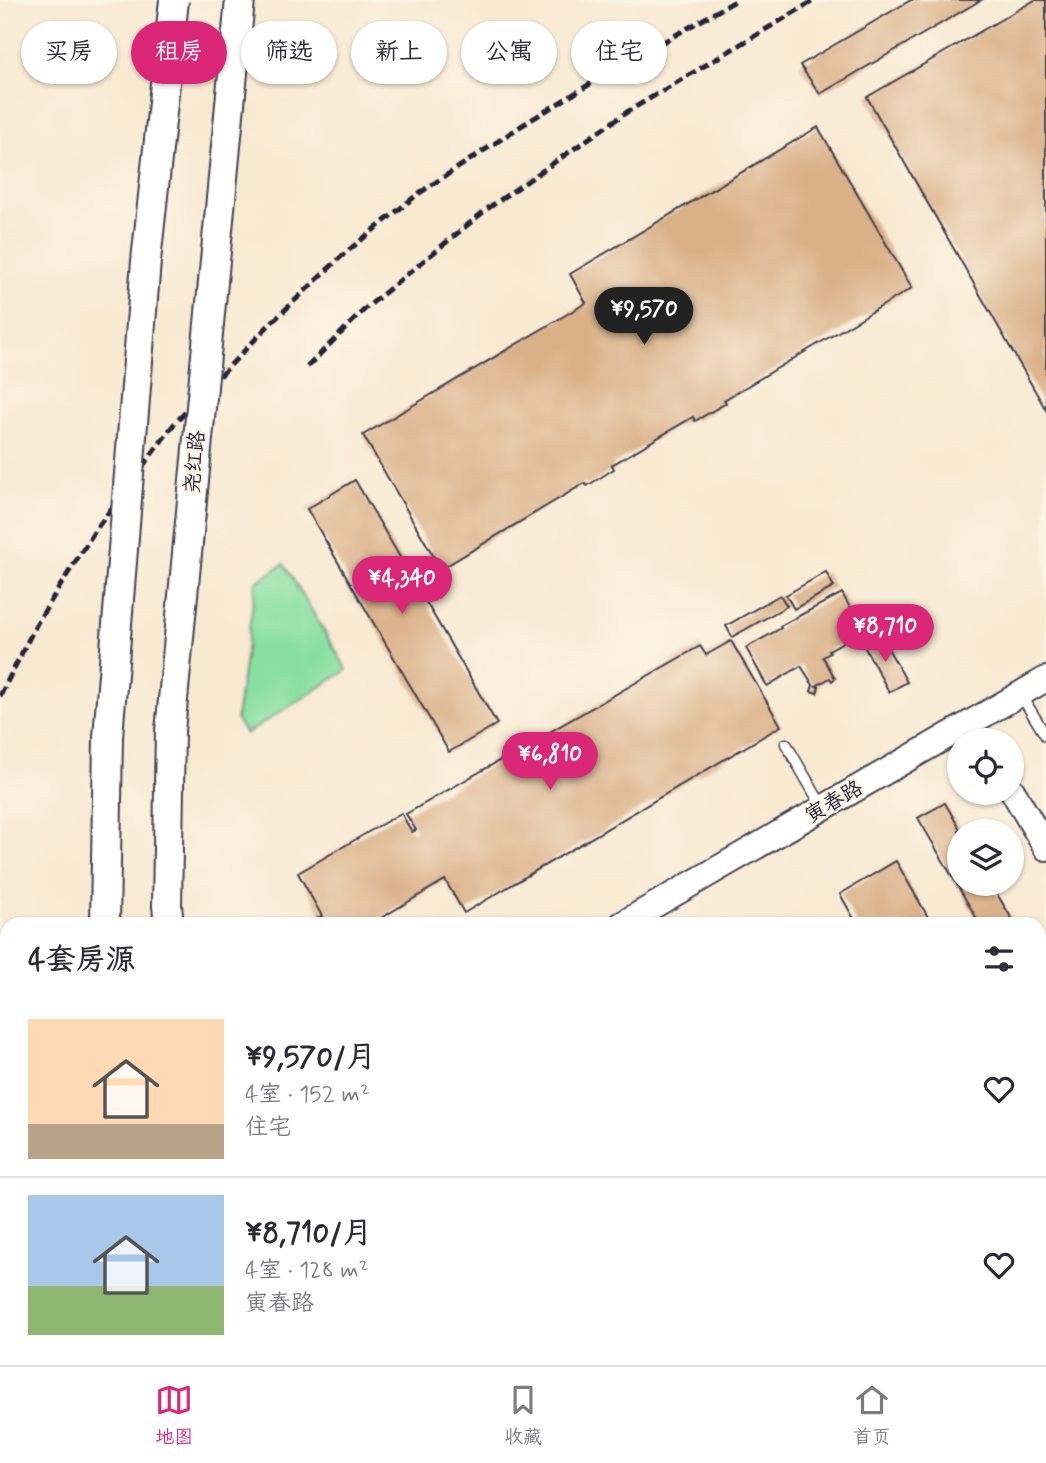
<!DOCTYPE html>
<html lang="zh">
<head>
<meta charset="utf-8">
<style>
	body { margin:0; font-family:Mynerve,"LXGW WenKai TC",sans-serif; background:#f2f2f3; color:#2b2b33; height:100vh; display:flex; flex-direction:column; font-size:26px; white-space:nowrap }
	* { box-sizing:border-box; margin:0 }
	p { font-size:23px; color:#7c7c81 }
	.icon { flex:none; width:38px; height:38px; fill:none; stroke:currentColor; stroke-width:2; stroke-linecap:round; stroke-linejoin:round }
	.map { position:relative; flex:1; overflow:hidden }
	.details { position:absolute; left:0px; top:917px; width:1046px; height:448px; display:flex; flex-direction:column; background:#fff; border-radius:21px 21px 0 0; box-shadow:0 2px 5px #0004 }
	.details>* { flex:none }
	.hud { position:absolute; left:21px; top:21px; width:1004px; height:63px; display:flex; gap:14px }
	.buttons { position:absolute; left:947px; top:728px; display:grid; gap:14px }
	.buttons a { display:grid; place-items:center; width:77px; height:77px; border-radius:50%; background:#fff; box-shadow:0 2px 5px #0004; font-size:35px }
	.price { position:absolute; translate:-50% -60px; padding:0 16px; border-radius:24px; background:#db2777; color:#fff; font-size:23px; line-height:46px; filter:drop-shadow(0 2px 4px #0008) }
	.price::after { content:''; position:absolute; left:50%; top:42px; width:21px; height:16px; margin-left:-10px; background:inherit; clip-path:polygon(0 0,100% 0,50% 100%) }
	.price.active { background:#222; color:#fff }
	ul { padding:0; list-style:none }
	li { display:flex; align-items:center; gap:21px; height:175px; padding:0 28px }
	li+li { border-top:2px solid #e1e1e2 }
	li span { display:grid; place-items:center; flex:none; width:196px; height:140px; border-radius:0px; color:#555 }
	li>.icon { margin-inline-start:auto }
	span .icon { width:84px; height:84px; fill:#fffc; stroke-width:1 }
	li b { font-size:30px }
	h2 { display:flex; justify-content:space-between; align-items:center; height:84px; padding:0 28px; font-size:30px }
	.tag { padding:0 24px; border-radius:32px; background:#fff; box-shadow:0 2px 5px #0004; font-size:24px; line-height:63px }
	.tag.active { background:#db2777; color:#fff }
	.tabs { display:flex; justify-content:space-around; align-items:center; height:98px; border-top:2px solid #e1e1e2; background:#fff; font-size:19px; color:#7c7c81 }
	.tabs a { display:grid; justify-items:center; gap:4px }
	.tabs .active { color:#db2777 }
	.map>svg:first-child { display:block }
	.green { fill:#89dfa2; stroke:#56806e; stroke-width:2 }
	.building { fill:#dab088 }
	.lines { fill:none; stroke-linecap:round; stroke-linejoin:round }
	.service-casing { stroke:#424052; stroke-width:13 }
	.tertiary-casing { stroke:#424052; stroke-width:28 }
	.secondary-casing { stroke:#424052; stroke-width:32 }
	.service { stroke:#fff; stroke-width:10 }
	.tertiary { stroke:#fff; stroke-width:24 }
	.secondary { stroke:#fff; stroke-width:28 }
	.rail { stroke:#22223b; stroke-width:5; stroke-dasharray:10 5; stroke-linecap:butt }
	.secondary-bridge-casing { stroke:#424052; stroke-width:32; stroke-linecap:butt }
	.secondary-bridge { stroke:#fff; stroke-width:28 }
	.labels { text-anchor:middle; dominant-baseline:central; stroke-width:5; stroke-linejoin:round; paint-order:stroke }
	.street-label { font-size:21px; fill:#22223b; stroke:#fcf5e5 }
</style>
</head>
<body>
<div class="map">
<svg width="1046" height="1365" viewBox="0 0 1046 1365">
	<rect width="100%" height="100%" fill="#fcf5e5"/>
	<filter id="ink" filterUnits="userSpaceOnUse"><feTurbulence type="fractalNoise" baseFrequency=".0143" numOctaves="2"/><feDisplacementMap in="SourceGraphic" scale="14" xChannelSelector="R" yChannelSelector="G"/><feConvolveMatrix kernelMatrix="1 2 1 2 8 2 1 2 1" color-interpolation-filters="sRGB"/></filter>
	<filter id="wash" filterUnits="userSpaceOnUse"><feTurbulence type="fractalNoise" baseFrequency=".00686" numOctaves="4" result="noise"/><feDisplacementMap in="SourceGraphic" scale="28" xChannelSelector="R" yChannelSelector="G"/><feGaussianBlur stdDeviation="1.57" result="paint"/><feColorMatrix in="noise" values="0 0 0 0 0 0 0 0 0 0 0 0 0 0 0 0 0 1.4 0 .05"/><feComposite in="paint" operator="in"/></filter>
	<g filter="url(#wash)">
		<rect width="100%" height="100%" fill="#f8e9d1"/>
		<path class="green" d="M284,564L347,670L246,734L236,719L256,582Z"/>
		<g id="blocks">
			<g class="building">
				<path d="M911,0H981L820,94L800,65Z"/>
				<path d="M1035,0H1046V410L867,97Z"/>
				<path d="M818,127L912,288L724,400L726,403L695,421L693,417L612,465L614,469L587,486L585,483L441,569L363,435L586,303L570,274Z"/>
				<path d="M355,480L497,724L449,752L307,509Z"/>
				<path d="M826,572L834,587L794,609L786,595Z"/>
				<path d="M842,593L863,631L829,650L830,653L823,657L835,678L832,681L830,678L816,686L819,687L817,693L811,691L813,685L801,666L767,686L746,648L781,628L780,626Z"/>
				<path d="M780,595L787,606L732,637L726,626Z"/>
				<path d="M881,636L907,682L889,692L864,646Z"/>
				<path d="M731,641L781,726L464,913L445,880L371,924H307L322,916L298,873L401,813L412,832L416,830L406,814L700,646L706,655Z"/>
				<path d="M945,803L961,831H959V884H991L1015,924H980L918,818Z"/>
				<path d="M896,861L932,924H857L840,894Z"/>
				<path d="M1040,967L1046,978V1013L1040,1016Z"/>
				<path d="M1046,1050V1177L1040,1180V1054Z"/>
				<path d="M1040,1272L1046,1283V1365H973L969,1358H1040Z"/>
				<path d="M329,1358H506L494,1365H333Z"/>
				<path d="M537,1358H574L578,1365H525Z"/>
				<path d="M590,1358H615L619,1365H594Z"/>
				<path d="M665,1358H702L706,1365H670Z"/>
				<path d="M722,1358H753L757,1365H727Z"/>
				<path d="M764,1358H794L798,1365H768Z"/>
				<path d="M810,1358H840L828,1365H814Z"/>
				<path d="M900,1358H933L937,1365H904Z"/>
			</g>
		</g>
	</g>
	<g filter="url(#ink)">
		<use href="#blocks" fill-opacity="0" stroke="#424052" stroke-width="2"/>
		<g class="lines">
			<defs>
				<g id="service">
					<path d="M1021,695L1046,736"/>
					<path d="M786,744L823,808"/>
				</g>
				<g id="tertiary">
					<path d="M1012,790L1046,848"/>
					<path d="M622,924L1046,679"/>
					<path d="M251,1358L255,1365"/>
				</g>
				<g id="secondary">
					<path d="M38,1365L43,1358"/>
					<path d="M112,1365L118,1358"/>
				</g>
			</defs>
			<use href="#service" class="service-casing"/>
			<use href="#tertiary" class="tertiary-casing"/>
			<use href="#secondary" class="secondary-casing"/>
			<use href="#service" class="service"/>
			<use href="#tertiary" class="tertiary"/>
			<use href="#secondary" class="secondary"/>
			<g class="rail">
				<path d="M307,367L366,308L487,209L627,112L815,0"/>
				<path d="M0,696L37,623L94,532L174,424L268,326L344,254L418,194L521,126L600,78L737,0"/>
			</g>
			<defs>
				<g id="secondary-bridge">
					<path d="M105,924L108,737L146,261L174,0"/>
					<path d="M169,924L167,906L170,731L240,0"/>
				</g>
			</defs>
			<use href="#secondary-bridge" class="secondary-bridge-casing"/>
			<use href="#secondary-bridge" class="secondary-bridge"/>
		</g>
	</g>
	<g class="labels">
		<g class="street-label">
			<text transform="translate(195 462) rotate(-85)">尧红路</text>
			<text transform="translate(834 802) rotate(-30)">寅春路</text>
		</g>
	</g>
</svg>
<div class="buttons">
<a><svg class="icon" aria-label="locate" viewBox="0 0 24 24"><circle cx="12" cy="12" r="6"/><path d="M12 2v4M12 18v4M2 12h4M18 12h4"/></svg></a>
<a><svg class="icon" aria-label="layers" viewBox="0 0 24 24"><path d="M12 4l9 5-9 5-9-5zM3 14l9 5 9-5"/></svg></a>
</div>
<b class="price active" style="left:644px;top:347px">¥9,570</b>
<b class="price" style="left:402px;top:616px">¥4,340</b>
<b class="price" style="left:885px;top:664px">¥8,710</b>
<b class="price" style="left:550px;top:792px">¥6,810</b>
<div class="hud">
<a class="tag">买房</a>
<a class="tag active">租房</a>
<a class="tag">筛选</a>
<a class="tag">新上</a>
<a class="tag">公寓</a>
<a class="tag">住宅</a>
</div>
<section class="details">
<h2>4套房源<svg class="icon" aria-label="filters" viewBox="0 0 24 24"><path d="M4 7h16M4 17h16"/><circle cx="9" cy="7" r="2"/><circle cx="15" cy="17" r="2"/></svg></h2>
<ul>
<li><span style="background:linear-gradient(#ffd9b3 75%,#b9a48a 0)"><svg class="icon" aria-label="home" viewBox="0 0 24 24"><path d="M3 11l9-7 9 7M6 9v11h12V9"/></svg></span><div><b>¥9,570/月</b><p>4室 · 152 m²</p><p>住宅</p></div><svg class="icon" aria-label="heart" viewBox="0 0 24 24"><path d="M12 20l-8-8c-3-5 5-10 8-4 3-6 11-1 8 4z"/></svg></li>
<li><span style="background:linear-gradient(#a9c7e8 65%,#8fb573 0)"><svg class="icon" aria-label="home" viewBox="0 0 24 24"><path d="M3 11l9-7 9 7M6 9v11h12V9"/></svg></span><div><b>¥8,710/月</b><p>4室 · 128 m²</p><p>寅春路</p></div><svg class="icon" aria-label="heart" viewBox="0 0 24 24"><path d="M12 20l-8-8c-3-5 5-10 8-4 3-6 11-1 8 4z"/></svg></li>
</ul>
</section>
</div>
<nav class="tabs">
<a class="active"><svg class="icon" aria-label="map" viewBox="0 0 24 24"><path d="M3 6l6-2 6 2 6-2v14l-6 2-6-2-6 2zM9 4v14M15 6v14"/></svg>地图</a>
<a><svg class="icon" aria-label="saved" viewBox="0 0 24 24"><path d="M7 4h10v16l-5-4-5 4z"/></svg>收藏</a>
<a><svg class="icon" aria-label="home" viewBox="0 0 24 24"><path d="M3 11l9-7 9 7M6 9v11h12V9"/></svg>首页</a>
</nav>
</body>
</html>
